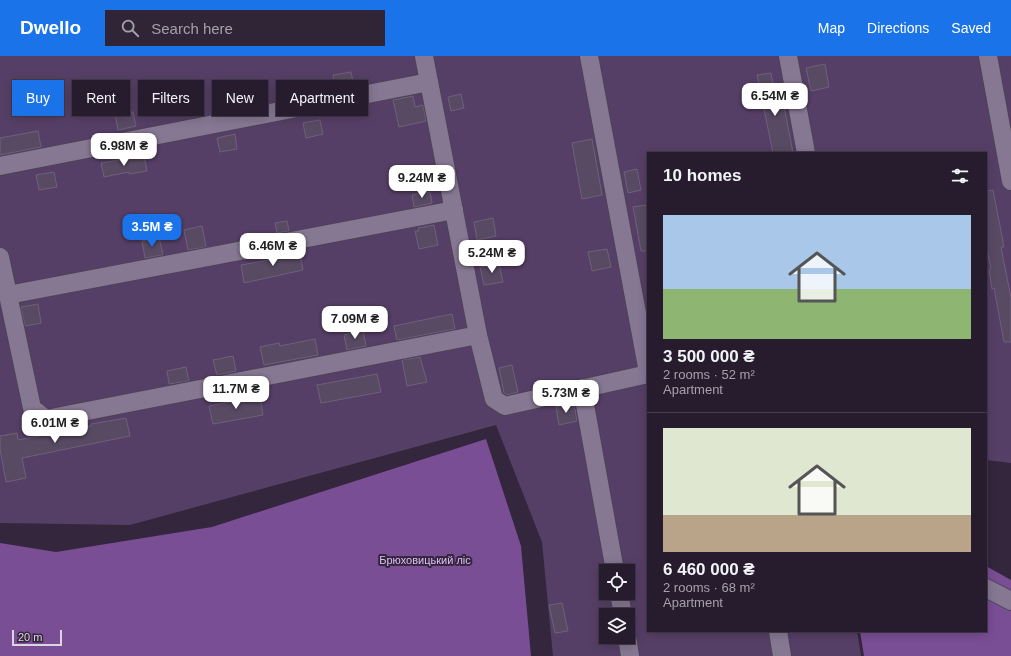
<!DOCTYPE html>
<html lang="en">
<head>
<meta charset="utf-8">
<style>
	body { margin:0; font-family:Helvetica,sans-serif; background:#2f2536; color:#f1f3f6; height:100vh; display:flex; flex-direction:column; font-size:15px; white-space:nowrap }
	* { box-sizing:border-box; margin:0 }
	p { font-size:13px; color:#a4a1aa }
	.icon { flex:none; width:22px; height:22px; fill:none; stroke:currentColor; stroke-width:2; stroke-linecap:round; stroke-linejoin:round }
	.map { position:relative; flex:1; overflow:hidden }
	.drawer { position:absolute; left:647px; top:96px; width:340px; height:480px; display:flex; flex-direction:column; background:#271c2e; border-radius:0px; box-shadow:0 2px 10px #0003,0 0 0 1px #433a4a }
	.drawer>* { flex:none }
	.banner { position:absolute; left:12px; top:24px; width:380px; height:36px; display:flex; gap:8px }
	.fabs { position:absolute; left:599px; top:508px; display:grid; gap:8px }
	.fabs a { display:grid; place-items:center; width:36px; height:36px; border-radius:0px; background:#271c2e; box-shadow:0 2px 10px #0003,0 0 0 1px #433a4a; font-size:20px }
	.scale { position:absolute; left:12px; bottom:10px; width:50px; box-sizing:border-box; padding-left:4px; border:2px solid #dcd4e3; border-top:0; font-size:11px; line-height:14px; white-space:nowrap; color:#dcd4e3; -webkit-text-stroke:3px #34263d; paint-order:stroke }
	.price { position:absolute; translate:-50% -34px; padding:0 9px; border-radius:8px; background:#fff; color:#222; font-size:13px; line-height:26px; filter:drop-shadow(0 1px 2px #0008) }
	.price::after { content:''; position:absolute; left:50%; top:24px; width:12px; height:9px; margin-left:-6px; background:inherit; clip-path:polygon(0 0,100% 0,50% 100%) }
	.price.on { background:#1a73e8; color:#fff }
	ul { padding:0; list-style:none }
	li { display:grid; align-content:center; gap:8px; height:212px; padding:0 16px }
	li+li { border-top:1px solid #433a4a }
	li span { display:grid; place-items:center; height:124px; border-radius:0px; color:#555 }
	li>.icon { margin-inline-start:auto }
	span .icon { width:72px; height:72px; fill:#fffc; stroke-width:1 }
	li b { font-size:17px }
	h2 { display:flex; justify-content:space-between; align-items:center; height:48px; padding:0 16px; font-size:17px }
	.chip { padding:0 14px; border-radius:0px; background:#271c2e; box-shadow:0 2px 10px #0003,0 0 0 1px #433a4a; font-size:14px; line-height:36px }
	.chip.on { background:#1a73e8; color:#fff }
	header { display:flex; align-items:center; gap:24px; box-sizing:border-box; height:56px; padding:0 20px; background:#1a73e8; color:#fff }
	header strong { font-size:19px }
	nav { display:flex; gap:22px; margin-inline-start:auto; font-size:14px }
	.search { width:280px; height:36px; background:#2f2536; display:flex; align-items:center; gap:10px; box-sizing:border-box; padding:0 14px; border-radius:0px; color:#a4a1aa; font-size:15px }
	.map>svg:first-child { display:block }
	.green { fill:#563f66; fill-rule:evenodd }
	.forest { fill:#794e94 }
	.building { fill:#594a63; stroke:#6f607a }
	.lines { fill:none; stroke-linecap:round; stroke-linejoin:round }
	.minor-casing { stroke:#4d4256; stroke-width:20 }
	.minor { stroke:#867792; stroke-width:18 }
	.labels { text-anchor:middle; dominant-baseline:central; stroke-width:4; stroke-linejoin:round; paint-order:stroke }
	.park-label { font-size:11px; fill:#e0bdf8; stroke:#34263d }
</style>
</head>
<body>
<header>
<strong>Dwello</strong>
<div class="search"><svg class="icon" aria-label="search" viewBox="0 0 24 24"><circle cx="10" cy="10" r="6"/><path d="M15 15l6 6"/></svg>Search here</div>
<nav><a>Map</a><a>Directions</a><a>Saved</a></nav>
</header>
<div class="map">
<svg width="1011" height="600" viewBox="0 0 1011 600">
	<rect width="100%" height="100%" fill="#34263d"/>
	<path class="green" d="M0,0H1011V407L986,404V97H648V575H857L861,600H553L542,486L496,369L130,469L0,467ZM606,515H628V537H606ZM606,559H628V581H606Z"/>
	<g class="forest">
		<path d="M486,383L521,490L531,600H0V487L56,496L212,471Z"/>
		<path d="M986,510L1011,524V600H864L860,575H986Z"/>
	</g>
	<g class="building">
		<path d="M825,8L829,31L811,35L806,12Z"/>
		<path d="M351,16L354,30L336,33L333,19Z"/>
		<path d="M771,17L778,52L784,50L793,97H773L757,19Z"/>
		<path d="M307,26L310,39L292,42L290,30Z"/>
		<path d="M461,38L464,52L451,55L448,41Z"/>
		<path d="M413,40L415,51L423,49L426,65L399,71L393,44Z"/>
		<path d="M133,56L136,70L118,74L115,59Z"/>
		<path d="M320,64L323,78L306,82L303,67Z"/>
		<path d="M38,75L41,91L0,99V82Z"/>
		<path d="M235,78L237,93L220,96L217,82Z"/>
		<path d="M592,83L602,139L582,143L572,87Z"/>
		<path d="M144,100L147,115L129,118V116L104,121L101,107Z"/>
		<path d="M637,113L641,134L628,137L624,116Z"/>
		<path d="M54,116L57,131L39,134L36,119Z"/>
		<path d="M993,134L1004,191H1001L1011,242V286H1004L994,232L992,233L989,214L991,213L986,188V135Z"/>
		<path d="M430,136L432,147L414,151L412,139Z"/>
		<path d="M646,149L648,160V195H641L633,151Z"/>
		<path d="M493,162L496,180L477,184L474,166Z"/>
		<path d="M287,165L289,175L277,177L275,167Z"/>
		<path d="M434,169L438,189L419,193L415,175H419L418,172Z"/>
		<path d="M202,170L206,191L188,194L184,174Z"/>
		<path d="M159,181L163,199L145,202L142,185Z"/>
		<path d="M607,193L611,211L592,215L588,196Z"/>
		<path d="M293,195V197L300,196L303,214L244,227L241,209L281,202L280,198Z"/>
		<path d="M499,208L503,226L484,229L480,211Z"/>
		<path d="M38,248L41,267L25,270L21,251Z"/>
		<path d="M452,258L455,273L397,284L394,270Z"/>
		<path d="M363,275L366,290L347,294L344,279Z"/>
		<path d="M315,283L318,299L264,309L260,291L279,287L280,290Z"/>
		<path d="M233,300L236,315L217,319L213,304Z"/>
		<path d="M420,301L427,326L407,330L402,304Z"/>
		<path d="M512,309L518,336L507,339L504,337L499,312Z"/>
		<path d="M186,311L189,325L169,328L167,315Z"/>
		<path d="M377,318L381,336L321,347L317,329Z"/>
		<path d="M260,340L263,359L213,368L209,350Z"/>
		<path d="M574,347L577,365L559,369L556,351Z"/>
		<path d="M126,362L130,380L22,402L26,422L6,426L0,393V380L17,377L18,384L77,373L91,370V368Z"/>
		<path d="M562,547L568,575L555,577L549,549Z"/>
	</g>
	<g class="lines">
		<defs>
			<g id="minor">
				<path d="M424,0L478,279L494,343L505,350L648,318"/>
				<path d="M589,0L648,316"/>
				<path d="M788,0L806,97"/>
				<path d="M988,0L1011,125"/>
				<path d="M0,110L429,26"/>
				<path d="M0,201L32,352L46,363L478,279"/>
				<path d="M8,239L454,154"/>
				<path d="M582,332L615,515"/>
				<path d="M986,532L1011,545"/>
				<path d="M619,537L623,559"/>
				<path d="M778,575L782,600"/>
				<path d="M627,581L630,600"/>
			</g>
		</defs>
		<use href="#minor" class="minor-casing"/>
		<use href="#minor" class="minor"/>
	</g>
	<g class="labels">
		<g class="park-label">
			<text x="425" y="504">Брюховицький ліс</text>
		</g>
	</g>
</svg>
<div class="fabs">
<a><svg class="icon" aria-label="locate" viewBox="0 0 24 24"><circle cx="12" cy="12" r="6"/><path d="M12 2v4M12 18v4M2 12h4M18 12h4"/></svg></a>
<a><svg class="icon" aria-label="layers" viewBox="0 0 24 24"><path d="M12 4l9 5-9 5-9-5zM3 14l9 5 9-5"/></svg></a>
</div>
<div class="scale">20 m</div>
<b class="price" style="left:775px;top:61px">6.54M ₴</b>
<b class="price" style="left:124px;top:111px">6.98M ₴</b>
<b class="price" style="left:422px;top:143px">9.24M ₴</b>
<b class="price on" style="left:152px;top:192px">3.5M ₴</b>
<b class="price" style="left:273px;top:211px">6.46M ₴</b>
<b class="price" style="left:492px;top:218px">5.24M ₴</b>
<b class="price" style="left:355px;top:284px">7.09M ₴</b>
<b class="price" style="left:236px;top:354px">11.7M ₴</b>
<b class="price" style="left:566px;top:358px">5.73M ₴</b>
<b class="price" style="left:55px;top:388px">6.01M ₴</b>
<div class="banner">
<a class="chip on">Buy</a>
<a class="chip">Rent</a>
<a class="chip">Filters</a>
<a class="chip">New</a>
<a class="chip">Apartment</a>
</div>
<section class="drawer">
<h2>10 homes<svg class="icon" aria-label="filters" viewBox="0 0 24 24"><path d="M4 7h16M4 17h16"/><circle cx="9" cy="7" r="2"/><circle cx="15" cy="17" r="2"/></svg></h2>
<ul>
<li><span style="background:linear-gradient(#a9c7e8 60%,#8fb573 0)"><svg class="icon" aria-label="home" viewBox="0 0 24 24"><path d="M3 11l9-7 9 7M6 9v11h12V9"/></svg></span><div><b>3 500 000 ₴</b><p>2 rooms · 52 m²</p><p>Apartment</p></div></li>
<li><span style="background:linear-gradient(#dfe7d0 70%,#b9a48a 0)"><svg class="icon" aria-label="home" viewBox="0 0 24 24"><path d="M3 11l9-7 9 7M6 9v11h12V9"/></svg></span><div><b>6 460 000 ₴</b><p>2 rooms · 68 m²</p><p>Apartment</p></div></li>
</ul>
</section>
</div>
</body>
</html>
